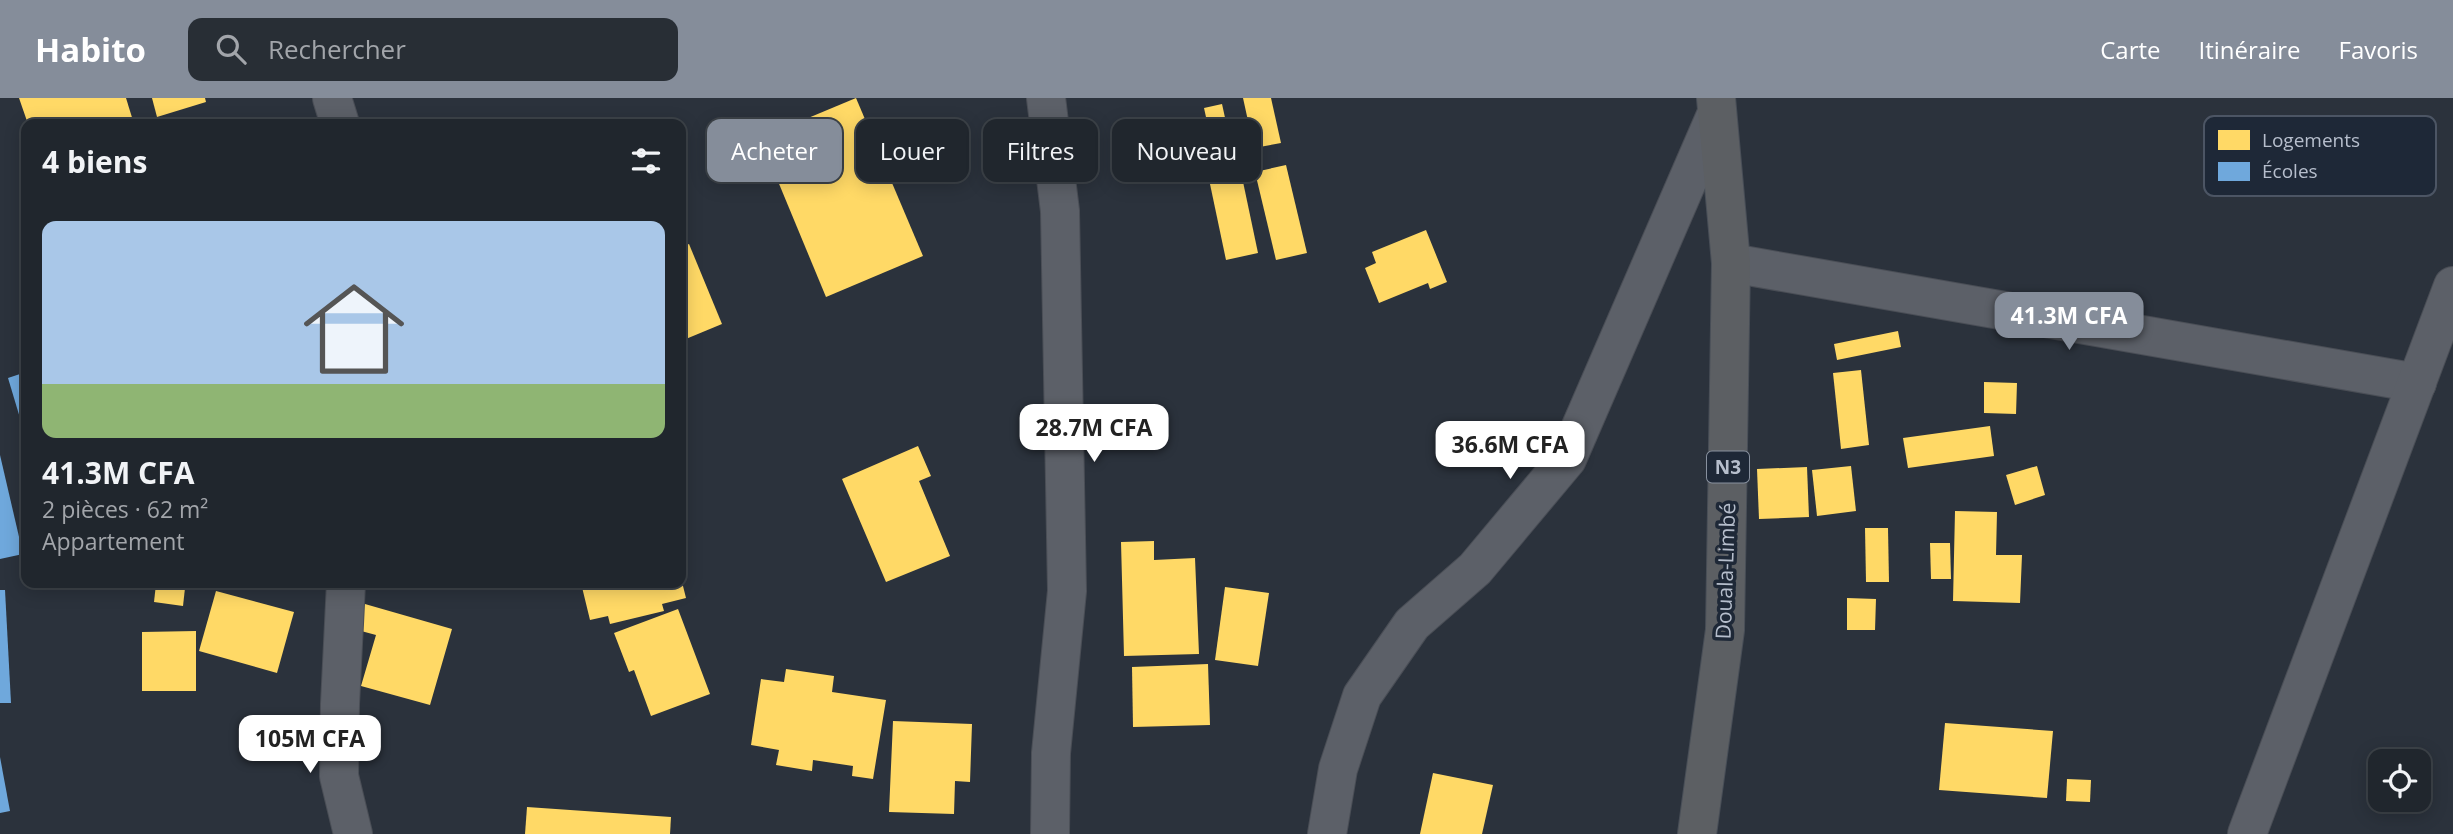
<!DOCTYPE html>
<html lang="fr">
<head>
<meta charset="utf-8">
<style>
	body { margin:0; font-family:"Open Sans",sans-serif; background:#282e35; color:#f1f3f6; height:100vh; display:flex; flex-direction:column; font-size:26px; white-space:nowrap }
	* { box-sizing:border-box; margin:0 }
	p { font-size:23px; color:#a2a5aa }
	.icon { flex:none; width:38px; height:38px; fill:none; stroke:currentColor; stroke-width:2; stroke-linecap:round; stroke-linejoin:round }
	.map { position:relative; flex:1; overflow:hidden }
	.drawer { position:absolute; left:21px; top:21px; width:665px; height:469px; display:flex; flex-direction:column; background:#20262d; border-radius:14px; box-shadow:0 4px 18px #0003,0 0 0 2px #3d4349 }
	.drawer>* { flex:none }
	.banner { position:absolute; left:707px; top:21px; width:665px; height:63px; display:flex; gap:14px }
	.fabs { position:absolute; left:2368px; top:651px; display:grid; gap:14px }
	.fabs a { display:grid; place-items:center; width:63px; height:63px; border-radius:14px; background:#20262d; box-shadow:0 4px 18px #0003,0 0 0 2px #3d4349; font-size:35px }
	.price { position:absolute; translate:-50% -60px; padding:0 16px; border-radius:14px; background:#fff; color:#222; font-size:23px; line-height:46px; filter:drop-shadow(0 2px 4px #0008) }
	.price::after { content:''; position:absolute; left:50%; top:42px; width:21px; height:16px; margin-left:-10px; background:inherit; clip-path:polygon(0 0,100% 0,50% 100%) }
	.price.active { background:#858d9a; color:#fff }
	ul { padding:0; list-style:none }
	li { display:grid; align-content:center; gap:14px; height:371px; padding:0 21px }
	li span { display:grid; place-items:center; height:217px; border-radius:14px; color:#555 }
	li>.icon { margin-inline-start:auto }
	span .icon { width:126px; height:126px; fill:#fffc; stroke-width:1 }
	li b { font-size:30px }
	h2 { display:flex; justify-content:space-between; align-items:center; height:84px; padding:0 21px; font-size:30px }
	.tag { padding:0 24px; border-radius:14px; background:#20262d; box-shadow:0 4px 18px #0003,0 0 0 2px #3d4349; font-size:24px; line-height:63px }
	.tag.active { background:#858d9a; color:#fff }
	header { display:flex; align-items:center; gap:42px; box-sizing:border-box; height:98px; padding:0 35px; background:#858d9a; color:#fff }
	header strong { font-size:33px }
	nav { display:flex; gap:38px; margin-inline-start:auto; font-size:24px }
	.search { width:490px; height:63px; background:#282e35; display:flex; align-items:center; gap:18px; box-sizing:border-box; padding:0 24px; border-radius:14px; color:#a2a5aa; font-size:26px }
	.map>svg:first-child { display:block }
	.homes { fill:#ffd966 }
	.schools { fill:#6fa8dc }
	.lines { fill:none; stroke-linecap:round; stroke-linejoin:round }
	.minor-casing { stroke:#4a4e56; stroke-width:40 }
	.highway-casing { stroke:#484e57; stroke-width:40 }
	.minor { stroke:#5c6068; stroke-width:38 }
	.highway { stroke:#5c5f63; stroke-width:38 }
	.labels { text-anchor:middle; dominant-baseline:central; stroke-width:7; stroke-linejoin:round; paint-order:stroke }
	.shield { fill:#1e2837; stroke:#88919f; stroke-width:2 }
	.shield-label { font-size:19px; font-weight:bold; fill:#b6becc }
	.street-label { font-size:21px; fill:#b6becc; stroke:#1e2837 }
	.key { fill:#1e2837; stroke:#4c5564; stroke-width:2 }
	.key-label { font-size:19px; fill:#b6becc }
</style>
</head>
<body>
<header>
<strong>Habito</strong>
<div class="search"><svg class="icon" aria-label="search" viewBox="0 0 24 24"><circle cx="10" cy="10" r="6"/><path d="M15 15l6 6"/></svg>Rechercher</div>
<nav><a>Carte</a><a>Itinéraire</a><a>Favoris</a></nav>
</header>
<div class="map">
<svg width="2453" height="736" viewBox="0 0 2453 736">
	<rect width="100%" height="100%" fill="#2b323c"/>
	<g class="homes">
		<path d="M19,0H126L134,26H28Z"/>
		<path d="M152,0H205L206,4L157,19Z"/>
		<path d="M856,0L923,158L826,199L760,40Z"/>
		<path d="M1243,0H1271L1281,45L1254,50Z"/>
		<path d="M1222,6L1229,38L1211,42L1204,10Z"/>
		<path d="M1286,67L1307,155L1276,162L1255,74Z"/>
		<path d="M1242,79L1258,155L1226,162L1210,86Z"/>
		<path d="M1426,132L1447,184L1430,191L1428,185L1379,205L1365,170L1376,165L1372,154Z"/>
		<path d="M689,146L722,226L681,243V149Z"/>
		<path d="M1898,233L1901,249L1837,262L1834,246Z"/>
		<path d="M1861,272L1869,347L1841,351L1833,275Z"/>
		<path d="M1984,284L2017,285L2016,316L1984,315Z"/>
		<path d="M1990,328L1994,358L1908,370L1903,340Z"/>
		<path d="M918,348L931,378L919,383L950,458L886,484L842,381Z"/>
		<path d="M1851,368L1856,413L1817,418L1812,372Z"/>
		<path d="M2037,368L2045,397L2015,407L2006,377Z"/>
		<path d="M1807,369L1809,419L1759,421L1757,371Z"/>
		<path d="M1955,413L1997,414L1996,457H2022L2020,505L1953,503Z"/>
		<path d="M1865,430H1888L1889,484H1866Z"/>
		<path d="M1154,443V462L1195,460L1199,556L1124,558L1121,444Z"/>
		<path d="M1930,445H1950L1951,481H1931Z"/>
		<path d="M681,480L686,500L662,506L664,513L610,526L608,518L590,522L581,485H681Z"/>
		<path d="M156,486L185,490L183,508L154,504Z"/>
		<path d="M1225,489L1269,495L1258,568L1215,562Z"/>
		<path d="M216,493L294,514L277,575L199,553Z"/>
		<path d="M1847,500L1876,501L1875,532H1847Z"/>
		<path d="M358,504L452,531L430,607L361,588L376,537L350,530Z"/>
		<path d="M678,511L710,596L651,618L634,572L629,574L614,535Z"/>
		<path d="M196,533V593H142V534Z"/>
		<path d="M1208,566L1210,627L1133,629L1132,569Z"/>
		<path d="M786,571L834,578L832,594L886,602L873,681L852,678L853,668L813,662L812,673L776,667L779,652L751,647L761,581L784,584Z"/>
		<path d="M893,623L972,626L970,684L955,683L954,716L889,714Z"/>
		<path d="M1945,625L2053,633L2047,700L1939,692Z"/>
		<path d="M1433,675L1493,687L1482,736H1420Z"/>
		<path d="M2067,681L2091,682L2090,704L2066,703Z"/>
		<path d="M527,709L671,719L670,736H525Z"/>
	</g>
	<g class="schools">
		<path d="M26,274V340L8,280Z"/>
		<path d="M0,357L23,456L0,461Z"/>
		<path d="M0,492H5L11,605H0Z"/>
		<path d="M0,659L10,713L0,715Z"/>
	</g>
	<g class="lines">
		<defs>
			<g id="minor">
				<path d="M332,0L340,26"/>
				<path d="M1046,0L1060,113L1067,493L1051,655L1050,736"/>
				<path d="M1731,165L2417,285"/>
				<path d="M346,485L340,606L339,678L353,736"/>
				<path d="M1327,736L1338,671L1362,598L1412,526L1475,471L1567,361L1716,17"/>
				<path d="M2247,736L2453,188"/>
			</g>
			<path id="highway" d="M1697,736L1725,532L1731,165L1716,0"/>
		</defs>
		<use href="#minor" class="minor-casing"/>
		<use href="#highway" class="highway-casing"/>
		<use href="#minor" class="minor"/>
		<use href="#highway" class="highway"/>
	</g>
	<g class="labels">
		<rect class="shield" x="1707" y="353.5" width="42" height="31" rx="5"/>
		<g class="shield-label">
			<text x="1728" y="369">N3</text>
		</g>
		<g class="street-label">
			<text transform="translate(1725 473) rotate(-88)">Douala-Limbé</text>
		</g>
	</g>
	<rect x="2204" y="18" width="232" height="80" rx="10" class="key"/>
	<rect x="2218" y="32" width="32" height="20" fill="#ffd966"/>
	<rect x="2218" y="64" width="32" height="19" fill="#6fa8dc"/>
	<g class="key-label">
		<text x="2262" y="49">Logements</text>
		<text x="2262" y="80">Écoles</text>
	</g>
</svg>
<div class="fabs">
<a><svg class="icon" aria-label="locate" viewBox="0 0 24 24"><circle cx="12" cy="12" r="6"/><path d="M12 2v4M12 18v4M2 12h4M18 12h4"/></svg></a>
</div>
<b class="price active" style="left:2069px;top:254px">41.3M CFA</b>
<b class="price" style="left:1094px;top:366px">28.7M CFA</b>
<b class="price" style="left:1510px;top:383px">36.6M CFA</b>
<b class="price" style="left:310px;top:677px">105M CFA</b>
<div class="banner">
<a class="tag active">Acheter</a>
<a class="tag">Louer</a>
<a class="tag">Filtres</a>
<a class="tag">Nouveau</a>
</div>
<section class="drawer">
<h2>4 biens<svg class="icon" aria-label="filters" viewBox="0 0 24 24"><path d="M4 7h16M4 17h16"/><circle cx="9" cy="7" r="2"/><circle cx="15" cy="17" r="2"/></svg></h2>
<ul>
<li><span style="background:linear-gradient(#a9c7e8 75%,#8fb573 0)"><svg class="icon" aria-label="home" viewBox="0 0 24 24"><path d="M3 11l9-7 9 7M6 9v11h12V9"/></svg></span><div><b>41.3M CFA</b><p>2 pièces · 62 m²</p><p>Appartement</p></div></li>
</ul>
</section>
</div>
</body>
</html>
